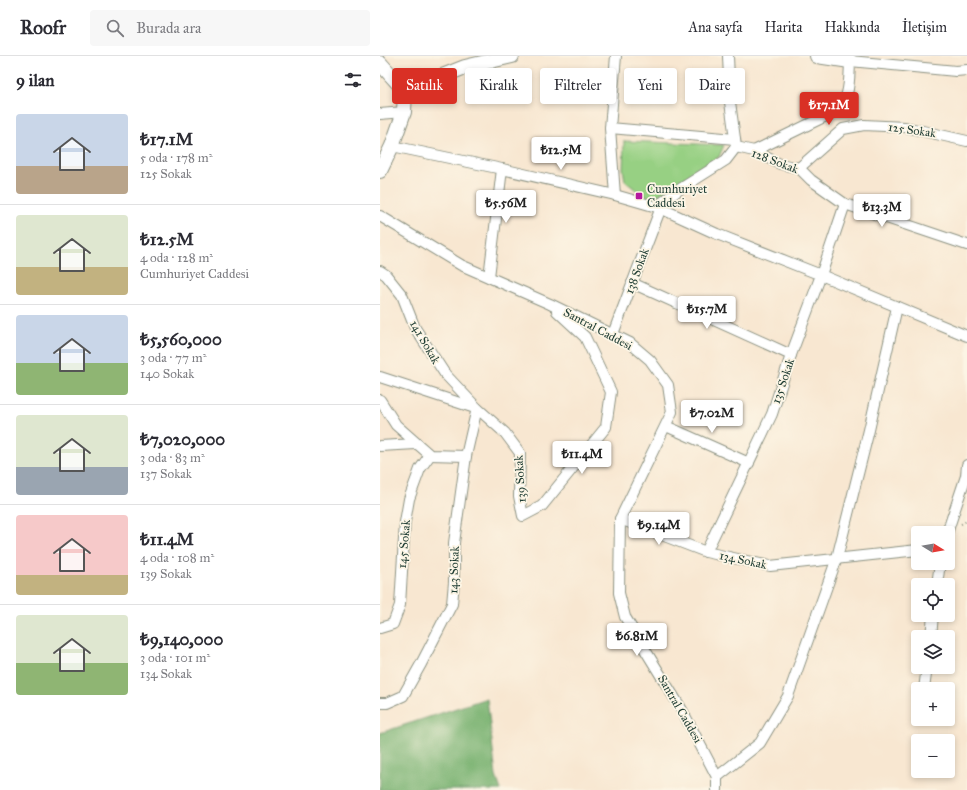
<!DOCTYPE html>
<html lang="tr">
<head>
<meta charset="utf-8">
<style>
	body { margin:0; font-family:"IM FELL Great Primer",serif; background:#f7f7f7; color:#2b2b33; height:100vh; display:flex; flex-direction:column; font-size:15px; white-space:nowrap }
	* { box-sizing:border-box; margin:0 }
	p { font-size:13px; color:#7c7c81 }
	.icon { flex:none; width:22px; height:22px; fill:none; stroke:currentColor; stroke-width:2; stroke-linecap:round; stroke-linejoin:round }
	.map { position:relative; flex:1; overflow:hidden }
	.details { display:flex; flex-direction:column; background:#fff; width:380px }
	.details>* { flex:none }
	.guide { position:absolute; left:12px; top:12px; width:380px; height:36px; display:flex; gap:8px }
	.needle { width:26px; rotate:101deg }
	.fabs { position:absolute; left:531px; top:470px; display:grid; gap:8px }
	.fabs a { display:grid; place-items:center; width:44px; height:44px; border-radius:4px; background:#fff; box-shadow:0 2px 6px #0003; font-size:20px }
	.price { position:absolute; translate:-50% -34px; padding:0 9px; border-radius:4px; background:#fff; color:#222; font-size:13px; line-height:26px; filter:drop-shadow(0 1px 2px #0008) }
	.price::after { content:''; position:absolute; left:50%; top:24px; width:12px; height:9px; margin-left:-6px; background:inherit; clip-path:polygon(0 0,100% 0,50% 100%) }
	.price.current { background:#d93025; color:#fff }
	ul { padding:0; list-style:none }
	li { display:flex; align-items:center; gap:12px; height:100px; padding:0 16px }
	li+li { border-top:1px solid #e1e1e2 }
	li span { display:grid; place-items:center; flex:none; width:112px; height:80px; border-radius:4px; color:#555 }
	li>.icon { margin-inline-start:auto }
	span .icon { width:48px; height:48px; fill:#fffc; stroke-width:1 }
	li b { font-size:17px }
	h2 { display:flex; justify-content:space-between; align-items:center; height:48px; padding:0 16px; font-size:17px }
	.chip { padding:0 14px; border-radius:4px; background:#fff; box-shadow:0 2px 6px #0003; font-size:14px; line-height:36px }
	.chip.current { background:#d93025; color:#fff }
	header { display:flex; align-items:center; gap:24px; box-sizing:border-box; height:56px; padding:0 20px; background:#fff; border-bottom:1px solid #e1e1e2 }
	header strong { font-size:19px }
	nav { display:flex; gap:22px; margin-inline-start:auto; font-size:14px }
	.search { width:280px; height:36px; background:#f7f7f7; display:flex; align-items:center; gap:10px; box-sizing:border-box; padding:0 14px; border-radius:4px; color:#7c7c81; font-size:15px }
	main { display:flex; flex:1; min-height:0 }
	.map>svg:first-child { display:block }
	.green { fill:#97d083; stroke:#5b865c }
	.forest { fill:#79b271; stroke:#4c7852 }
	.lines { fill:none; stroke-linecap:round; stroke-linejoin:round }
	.street-casing { stroke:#8c9282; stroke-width:12 }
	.secondary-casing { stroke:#8c9282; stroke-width:16 }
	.path { stroke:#8c9282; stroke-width:2; stroke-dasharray:1 3; stroke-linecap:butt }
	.street { stroke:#fff; stroke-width:10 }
	.secondary { stroke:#fff; stroke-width:14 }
	.poi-dot { fill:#b5179e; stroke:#fcf5e5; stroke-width:1.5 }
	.labels { text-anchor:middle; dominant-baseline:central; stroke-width:3.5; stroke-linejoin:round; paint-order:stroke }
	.street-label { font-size:12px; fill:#1f3d34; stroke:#fcf5e5 }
	.poi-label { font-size:12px; fill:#1f3d34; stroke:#fcf5e5; text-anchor:start }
</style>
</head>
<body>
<header>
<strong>Roofr</strong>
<div class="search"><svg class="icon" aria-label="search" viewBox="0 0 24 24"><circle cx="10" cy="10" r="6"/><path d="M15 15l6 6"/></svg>Burada ara</div>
<nav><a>Ana sayfa</a><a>Harita</a><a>Hakkında</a><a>İletişim</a></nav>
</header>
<main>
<section class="details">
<h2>9 ilan<svg class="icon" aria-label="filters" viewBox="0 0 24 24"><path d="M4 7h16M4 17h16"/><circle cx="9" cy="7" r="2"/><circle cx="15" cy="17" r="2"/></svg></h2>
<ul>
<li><span style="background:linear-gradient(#c9d6e8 65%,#b9a48a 0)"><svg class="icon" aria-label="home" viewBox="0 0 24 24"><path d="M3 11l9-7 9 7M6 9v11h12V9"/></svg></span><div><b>₺17.1M</b><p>5 oda · 178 m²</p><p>125 Sokak</p></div></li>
<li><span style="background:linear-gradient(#dfe7d0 65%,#c2b280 0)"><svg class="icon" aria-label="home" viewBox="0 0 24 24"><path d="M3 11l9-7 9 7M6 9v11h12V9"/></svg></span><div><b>₺12.5M</b><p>4 oda · 128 m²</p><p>Cumhuriyet Caddesi</p></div></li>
<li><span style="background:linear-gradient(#c9d6e8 60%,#8fb573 0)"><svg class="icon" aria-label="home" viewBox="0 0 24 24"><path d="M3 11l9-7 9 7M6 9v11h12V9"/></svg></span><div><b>₺5,560,000</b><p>3 oda · 77 m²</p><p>140 Sokak</p></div></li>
<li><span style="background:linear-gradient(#dfe7d0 65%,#9aa5b1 0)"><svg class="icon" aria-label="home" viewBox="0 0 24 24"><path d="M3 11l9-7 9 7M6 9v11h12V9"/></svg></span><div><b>₺7,020,000</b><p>3 oda · 83 m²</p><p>137 Sokak</p></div></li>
<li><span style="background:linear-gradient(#f6c9c9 75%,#c2b280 0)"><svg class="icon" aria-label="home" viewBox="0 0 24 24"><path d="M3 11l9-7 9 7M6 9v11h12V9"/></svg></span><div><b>₺11.4M</b><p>4 oda · 108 m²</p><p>139 Sokak</p></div></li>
<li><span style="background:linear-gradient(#dfe7d0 60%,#8fb573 0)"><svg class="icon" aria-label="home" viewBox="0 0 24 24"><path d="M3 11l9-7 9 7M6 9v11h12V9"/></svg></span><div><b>₺9,140,000</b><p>3 oda · 101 m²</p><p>134 Sokak</p></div></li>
</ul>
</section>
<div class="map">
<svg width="587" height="734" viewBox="0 0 587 734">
	<rect width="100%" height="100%" fill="#fcf5e5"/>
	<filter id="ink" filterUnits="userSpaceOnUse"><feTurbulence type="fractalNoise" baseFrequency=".025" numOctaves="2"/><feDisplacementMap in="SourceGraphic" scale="8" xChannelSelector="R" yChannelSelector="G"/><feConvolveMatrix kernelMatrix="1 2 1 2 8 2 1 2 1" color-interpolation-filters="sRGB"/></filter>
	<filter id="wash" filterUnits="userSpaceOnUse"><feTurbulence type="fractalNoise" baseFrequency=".012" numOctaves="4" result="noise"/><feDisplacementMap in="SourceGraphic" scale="16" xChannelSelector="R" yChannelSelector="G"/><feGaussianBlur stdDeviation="0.9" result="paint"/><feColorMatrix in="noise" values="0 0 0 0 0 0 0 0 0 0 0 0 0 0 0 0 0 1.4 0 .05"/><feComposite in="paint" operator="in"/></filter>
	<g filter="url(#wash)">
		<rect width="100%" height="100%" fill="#f8e7d1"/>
		<path class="green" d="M244,85L344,89L339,101L272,143L256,134L245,125L243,113Z"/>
		<path class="forest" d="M107,642L116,720L121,734H0V677Z"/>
	</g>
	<g filter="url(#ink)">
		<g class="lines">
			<defs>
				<g id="street">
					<path d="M348,0L350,46L356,90"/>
					<path d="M470,5L576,15L587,14"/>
					<path d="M0,58L24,56"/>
					<path d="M230,72L355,83"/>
					<path d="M12,90L122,113L235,139L280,152L337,178L441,219L587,280"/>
					<path d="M356,91L374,95L400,108L419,112L431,124L465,148L587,189"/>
					<path d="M374,95L452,57C471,46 469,25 470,5L469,0"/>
					<path d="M419,112L463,73L484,69L525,71L587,85"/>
					<path d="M235,139L230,72L236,0"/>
					<path d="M0,160L81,209L170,248L250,287L270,304L288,329L292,356L240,463L239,537L245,561L302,654L337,721V734"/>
					<path d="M0,215L6,219L22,239L35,272L65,318L97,352L125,377L140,397L139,440L143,460L162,450L226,371L231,336L205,281L177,255"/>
					<path d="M109,221L122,113"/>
					<path d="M252,227L411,299"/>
					<path d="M233,278L283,146L297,135L346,104L356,91"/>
					<path d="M0,321L95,352"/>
					<path d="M0,344L16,369L50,399L86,400"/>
					<path d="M286,370L369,407"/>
					<path d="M0,390L36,388"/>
					<path d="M240,463L326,496L390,510L538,494"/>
					<path d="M567,477L586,420L587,409"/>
					<path d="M326,496L392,358L411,299L441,219L465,148"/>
					<path d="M557,529L560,507"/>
					<path d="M0,572L13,568L20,549L25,466L29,443L40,413L50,399"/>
					<path d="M551,581L553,559"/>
					<path d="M544,633L547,611"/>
					<path d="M0,647H7L23,640L41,608L72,548L74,526V487L86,400L97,352"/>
					<path d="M337,721L380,687L408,640L457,502L489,374L517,251"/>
				</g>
				<g id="secondary">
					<path d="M437,0L470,5"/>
					<path d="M0,7L25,35L24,56L12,90L0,115"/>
					<path d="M25,35L85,11L132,0"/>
				</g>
			</defs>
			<use href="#street" class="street-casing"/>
			<use href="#secondary" class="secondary-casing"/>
			<path class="path" d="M581,468L587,465"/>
			<use href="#street" class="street"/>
			<use href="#secondary" class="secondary"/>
		</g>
	</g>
	<rect class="poi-dot" x="255" y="136" width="8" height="8" rx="2"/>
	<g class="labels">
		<g class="street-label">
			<text transform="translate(532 74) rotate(8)">125 Sokak</text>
			<text transform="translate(395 105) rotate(21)">128 Sokak</text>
			<text transform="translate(257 215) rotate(-70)">138 Sokak</text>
			<text transform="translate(218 273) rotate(28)">Santral Caddesi</text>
			<text transform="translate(45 286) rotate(60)">141 Sokak</text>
			<text transform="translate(403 325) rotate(-71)">135 Sokak</text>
			<text transform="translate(140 423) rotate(-94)">139 Sokak</text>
			<text transform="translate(24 488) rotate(-85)">145 Sokak</text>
			<text transform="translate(363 504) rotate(12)">134 Sokak</text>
			<text transform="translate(74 514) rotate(-88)">143 Sokak</text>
			<text transform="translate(300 653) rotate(60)">Santral Caddesi</text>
		</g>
		<g class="poi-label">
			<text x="267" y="133">Cumhuriyet<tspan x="267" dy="14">Caddesi</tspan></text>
		</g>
	</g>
</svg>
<div class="fabs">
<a><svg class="needle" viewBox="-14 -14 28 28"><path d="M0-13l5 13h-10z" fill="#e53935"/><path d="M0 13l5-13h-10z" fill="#7c7c81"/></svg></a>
<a><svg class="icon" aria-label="locate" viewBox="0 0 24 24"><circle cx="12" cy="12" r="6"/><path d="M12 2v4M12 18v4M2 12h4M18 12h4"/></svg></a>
<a><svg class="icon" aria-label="layers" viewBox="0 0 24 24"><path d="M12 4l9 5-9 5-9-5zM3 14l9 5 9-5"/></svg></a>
<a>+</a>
<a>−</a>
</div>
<b class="price current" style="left:449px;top:70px">₺17.1M</b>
<b class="price" style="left:181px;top:115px">₺12.5M</b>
<b class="price" style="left:126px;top:168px">₺5.56M</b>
<b class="price" style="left:502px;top:172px">₺13.3M</b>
<b class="price" style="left:327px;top:274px">₺15.7M</b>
<b class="price" style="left:332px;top:378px">₺7.02M</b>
<b class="price" style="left:202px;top:419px">₺11.4M</b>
<b class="price" style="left:279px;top:490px">₺9.14M</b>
<b class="price" style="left:257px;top:601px">₺6.81M</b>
<div class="guide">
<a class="chip current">Satılık</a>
<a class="chip">Kiralık</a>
<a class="chip">Filtreler</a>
<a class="chip">Yeni</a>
<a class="chip">Daire</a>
</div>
</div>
</main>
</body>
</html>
